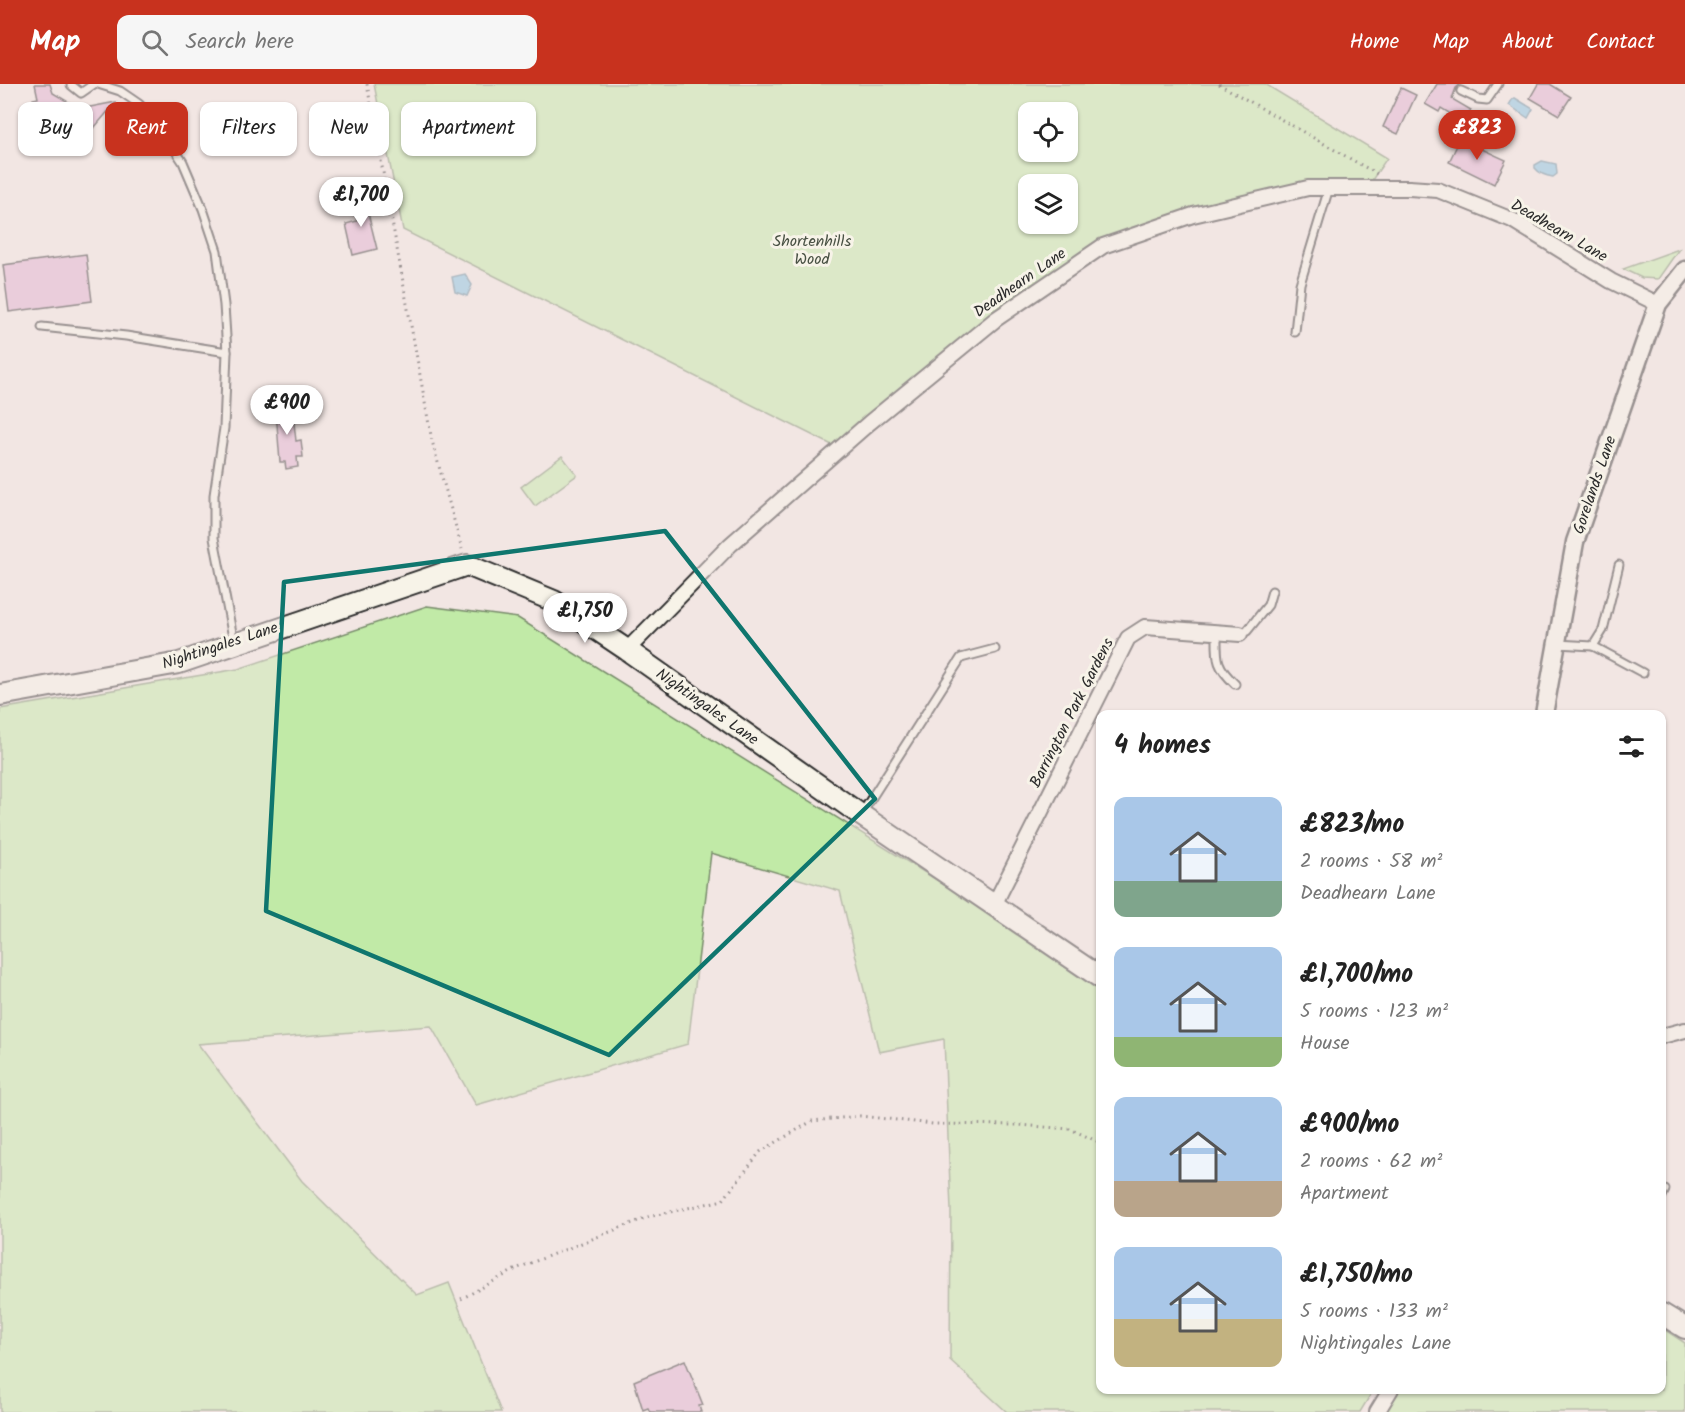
<!DOCTYPE html>
<html lang="en">
<head>
<meta charset="utf-8">
<style>
	body { margin:0; font-family:Kalam,sans-serif; background:#f6f6f6; color:#222; height:100vh; display:flex; flex-direction:column; font-size:22px; white-space:nowrap }
	* { box-sizing:border-box; margin:0 }
	p { font-size:20px; color:#767676 }
	.icon { flex:none; width:33px; height:33px; fill:none; stroke:currentColor; stroke-width:2; stroke-linecap:round; stroke-linejoin:round }
	.map { position:relative; flex:1; overflow:hidden }
	.sheet { position:absolute; left:1096px; top:626px; width:570px; height:684px; display:flex; flex-direction:column; background:#fff; border-radius:12px; box-shadow:0 2px 4px #0004 }
	.sheet>* { flex:none }
	.hud { position:absolute; left:18px; top:18px; width:570px; height:54px; display:flex; gap:12px }
	.tools { position:absolute; left:1018px; top:18px; display:grid; gap:12px }
	.tools a { display:grid; place-items:center; width:60px; height:60px; border-radius:12px; background:#fff; box-shadow:0 2px 4px #0004; font-size:30px }
	.price { position:absolute; translate:-50% -51px; padding:0 14px; border-radius:21px; background:#fff; color:#222; font-size:20px; line-height:39px; filter:drop-shadow(0 2px 3px #0008) }
	.price::after { content:''; position:absolute; left:50%; top:36px; width:18px; height:14px; margin-left:-9px; background:inherit; clip-path:polygon(0 0,100% 0,50% 100%) }
	.price.selected { background:#c8321e; color:#fff }
	ul { padding:0; list-style:none }
	li { display:flex; align-items:center; gap:18px; height:150px; padding:0 18px }
	li span { display:grid; place-items:center; flex:none; width:168px; height:120px; border-radius:12px; color:#555 }
	li>.icon { margin-inline-start:auto }
	span .icon { width:72px; height:72px; fill:#fffc; stroke-width:1 }
	li b { font-size:26px }
	h2 { display:flex; justify-content:space-between; align-items:center; height:72px; padding:0 18px; font-size:26px }
	.chip { padding:0 21px; border-radius:12px; background:#fff; box-shadow:0 2px 4px #0004; font-size:21px; line-height:54px }
	.chip.selected { background:#c8321e; color:#fff }
	header { display:flex; align-items:center; gap:36px; box-sizing:border-box; height:84px; padding:0 30px; background:#c8321e; color:#fff }
	header strong { font-size:28px }
	nav { display:flex; gap:33px; margin-inline-start:auto; font-size:21px }
	.search { width:420px; height:54px; background:#f6f6f6; display:flex; align-items:center; gap:15px; box-sizing:border-box; padding:0 21px; border-radius:12px; color:#767676; font-size:22px }
	.map>svg:first-child { display:block }
	.green { fill:#c1eaa7; stroke:#768a69; stroke-width:1.5; fill-rule:evenodd }
	.water { fill:#81c2e2; stroke:#5f8699; stroke-width:1.5 }
	.building { fill:#e0b0d0; stroke:#2b2b2b; stroke-width:1.5 }
	.lines { fill:none; stroke-linecap:round; stroke-linejoin:round }
	.service-casing { stroke:#2b2b2b; stroke-width:11 }
	.minor-casing { stroke:#2b2b2b; stroke-width:18 }
	.tertiary-casing { stroke:#2b2b2b; stroke-width:21 }
	.secondary-casing { stroke:#2b2b2b; stroke-width:24 }
	.path { stroke:#2b2b2b; stroke-width:3; stroke-dasharray:1.5 4.5; stroke-linecap:butt }
	.service { stroke:#f7f3e8; stroke-width:7 }
	.minor { stroke:#f7f3e8; stroke-width:14 }
	.tertiary { stroke:#f7f3e8; stroke-width:16 }
	.secondary { stroke:#f7f3e8; stroke-width:20 }
	.marked { fill:none; stroke:#0f766e; stroke-width:4.5; stroke-linejoin:round }
	.labels { text-anchor:middle; dominant-baseline:central; stroke-width:6; stroke-linejoin:round; paint-order:stroke }
	.street-label { font-size:16px; fill:#2b2b2b; stroke:#f7f3e8 }
	.park-label { font-size:16px; fill:#495144; stroke:#f7f3e8 }
</style>
</head>
<body>
<header>
<strong>Map</strong>
<div class="search"><svg class="icon" aria-label="search" viewBox="0 0 24 24"><circle cx="10" cy="10" r="6"/><path d="M15 15l6 6"/></svg>Search here</div>
<nav><a>Home</a><a>Map</a><a>About</a><a>Contact</a></nav>
</header>
<div class="map">
<svg width="1685" height="1328" viewBox="0 0 1685 1328">
	<rect width="100%" height="100%" fill="#f2e6e3"/>
	<filter id="ink" filterUnits="userSpaceOnUse"><feTurbulence type="fractalNoise" baseFrequency=".0167" numOctaves="2"/><feDisplacementMap in="SourceGraphic" scale="12" xChannelSelector="R" yChannelSelector="G"/><feConvolveMatrix kernelMatrix="1 2 1 2 8 2 1 2 1" color-interpolation-filters="sRGB"/></filter>
	<g filter="url(#ink)">
		<g class="green">
			<path d="M374,0H1265L1387,74L1370,99L1306,97L1190,125L1104,155L1015,213L834,362L403,146ZM1029,28H1068V68H1029ZM1029,100H1068V140H1029Z"/>
			<path d="M1679,165L1658,195L1642,194L1623,185Z"/>
			<path d="M562,372L577,391L535,422L521,403Z"/>
			<path d="M427,522L518,534L1101,899V1305H1374L1360,1328H1007L950,1276L951,1126L944,955L879,968L840,807L711,769L688,960L476,1021L431,942L198,960L302,1097L417,1211L449,1199L501,1328H0V625L238,585Z"/>
			<path d="M1662,1244L1685,1259V1328H1385L1399,1305H1662Z"/>
		</g>
		<g class="water">
			<path d="M1515,14L1533,25L1528,34L1509,21L1512,16Z"/>
			<path d="M1542,77L1556,80L1557,90L1553,93C1546,92 1539,89 1535,84V81Z"/>
			<path d="M465,190L472,201L467,212L455,208L452,193Z"/>
		</g>
		<g class="building">
			<path d="M35,0H50L53,9L80,25L116,18L94,44L66,50L65,44L42,52L33,15L38,14Z"/>
			<path d="M1437,0H1461L1456,4L1452,15L1471,26L1464,38L1441,24L1439,28L1425,20Z"/>
			<path d="M1538,0H1550L1571,13L1559,31L1530,14Z"/>
			<path d="M1401,4L1416,11L1398,50L1383,43Z"/>
			<path d="M1460,55L1506,76L1494,100L1449,78Z"/>
			<path d="M363,109L377,165L353,171L346,140L357,137L351,112Z"/>
			<path d="M86,170L92,217L9,228L3,181Z"/>
			<path d="M288,317L291,339H294L296,357L301,356L303,373H297L298,383L286,385L285,378H280L277,340L273,318Z"/>
			<path d="M685,1276L703,1321L699,1322L701,1328H650L648,1324L643,1326L634,1297Z"/>
		</g>
		<g class="lines">
			<defs>
				<g id="service">
					<path d="M71,0V1L81,9L94,0"/>
					<path d="M98,0L120,7L139,20L159,42L183,78L203,125L217,167L224,221L227,268L224,344L214,411V454L234,559"/>
					<path d="M1461,7L1478,15L1487,16L1498,0"/>
					<path d="M42,243L126,252L227,268"/>
					<path d="M1295,248L1300,200L1329,104"/>
					<path d="M1217,548C1217,575 1215,581 1235,600"/>
					<path d="M1240,550L1247,547L1268,521L1272,507"/>
					<path d="M1557,560L1593,562L1643,589"/>
					<path d="M1593,562L1603,546L1619,481"/>
					<path d="M862,729L961,574L995,565"/>
					<path d="M1662,1112L1665,1106"/>
				</g>
				<g id="minor">
					<path d="M627,566L730,461L869,339L996,235L1103,162L1193,131L1308,104H1409L1438,106L1512,136L1611,197L1658,220"/>
					<path d="M993,823L1128,554L1145,543L1240,550"/>
					<path d="M1662,952L1685,946"/>
					<path d="M1377,1328L1391,1305"/>
				</g>
				<path id="tertiary" d="M1544,630L1575,458L1658,220L1685,186"/>
				<g id="secondary">
					<path d="M0,611L179,579L467,481L554,517L627,566L861,731L1101,894"/>
					<path d="M1662,1230L1685,1244"/>
				</g>
			</defs>
			<use href="#service" class="service-casing"/>
			<use href="#minor" class="minor-casing"/>
			<use href="#tertiary" class="tertiary-casing"/>
			<use href="#secondary" class="secondary-casing"/>
			<g class="path">
				<path d="M367,0L432,357L462,465"/>
				<path d="M1219,0L1377,90"/>
				<path d="M461,1215L518,1184L648,1133L723,1116L760,1068L812,1037L860,1032L933,1040L1019,1041L1070,1045L1101,1059"/>
			</g>
			<use href="#service" class="service"/>
			<use href="#minor" class="minor"/>
			<use href="#tertiary" class="tertiary"/>
			<use href="#secondary" class="secondary"/>
		</g>
	</g>
	<path d="M0 0H1685V1328H0ZM665,447L875,715L609,971L266,827L284,498Z" fill="#f2e6e3" fill-opacity=".55" fill-rule="evenodd"/>
	<path class="marked" d="M665,447L875,715L609,971L266,827L284,498Z"/>
	<g class="labels">
		<g class="street-label">
			<text transform="translate(1559 147) rotate(30)">Deadhearn Lane</text>
			<text transform="translate(1020 199) rotate(-35)">Deadhearn Lane</text>
			<text transform="translate(1595 401) rotate(-71)">Gorelands Lane</text>
			<text transform="translate(220 562) rotate(-18)">Nightingales Lane</text>
			<text transform="translate(707 623) rotate(35)">Nightingales Lane</text>
			<text transform="translate(1072 629) rotate(-63)">Barrington Park Gardens</text>
		</g>
		<g class="park-label">
			<text x="812" y="157">Shortenhills<tspan x="812" dy="18">Wood</tspan></text>
		</g>
	</g>
</svg>
<div class="tools">
<a><svg class="icon" aria-label="locate" viewBox="0 0 24 24"><circle cx="12" cy="12" r="6"/><path d="M12 2v4M12 18v4M2 12h4M18 12h4"/></svg></a>
<a><svg class="icon" aria-label="layers" viewBox="0 0 24 24"><path d="M12 4l9 5-9 5-9-5zM3 14l9 5 9-5"/></svg></a>
</div>
<b class="price selected" style="left:1477px;top:77px">£823</b>
<b class="price" style="left:361px;top:144px">£1,700</b>
<b class="price" style="left:287px;top:352px">£900</b>
<b class="price" style="left:585px;top:560px">£1,750</b>
<div class="hud">
<a class="chip">Buy</a>
<a class="chip selected">Rent</a>
<a class="chip">Filters</a>
<a class="chip">New</a>
<a class="chip">Apartment</a>
</div>
<section class="sheet">
<h2>4 homes<svg class="icon" aria-label="filters" viewBox="0 0 24 24"><path d="M4 7h16M4 17h16"/><circle cx="9" cy="7" r="2"/><circle cx="15" cy="17" r="2"/></svg></h2>
<ul>
<li><span style="background:linear-gradient(#a9c7e8 70%,#7fa58c 0)"><svg class="icon" aria-label="home" viewBox="0 0 24 24"><path d="M3 11l9-7 9 7M6 9v11h12V9"/></svg></span><div><b>£823/mo</b><p>2 rooms · 58 m²</p><p>Deadhearn Lane</p></div></li>
<li><span style="background:linear-gradient(#a9c7e8 75%,#8fb573 0)"><svg class="icon" aria-label="home" viewBox="0 0 24 24"><path d="M3 11l9-7 9 7M6 9v11h12V9"/></svg></span><div><b>£1,700/mo</b><p>5 rooms · 123 m²</p><p>House</p></div></li>
<li><span style="background:linear-gradient(#a9c7e8 70%,#b9a48a 0)"><svg class="icon" aria-label="home" viewBox="0 0 24 24"><path d="M3 11l9-7 9 7M6 9v11h12V9"/></svg></span><div><b>£900/mo</b><p>2 rooms · 62 m²</p><p>Apartment</p></div></li>
<li><span style="background:linear-gradient(#a9c7e8 60%,#c2b280 0)"><svg class="icon" aria-label="home" viewBox="0 0 24 24"><path d="M3 11l9-7 9 7M6 9v11h12V9"/></svg></span><div><b>£1,750/mo</b><p>5 rooms · 133 m²</p><p>Nightingales Lane</p></div></li>
</ul>
</section>
</div>
</body>
</html>
